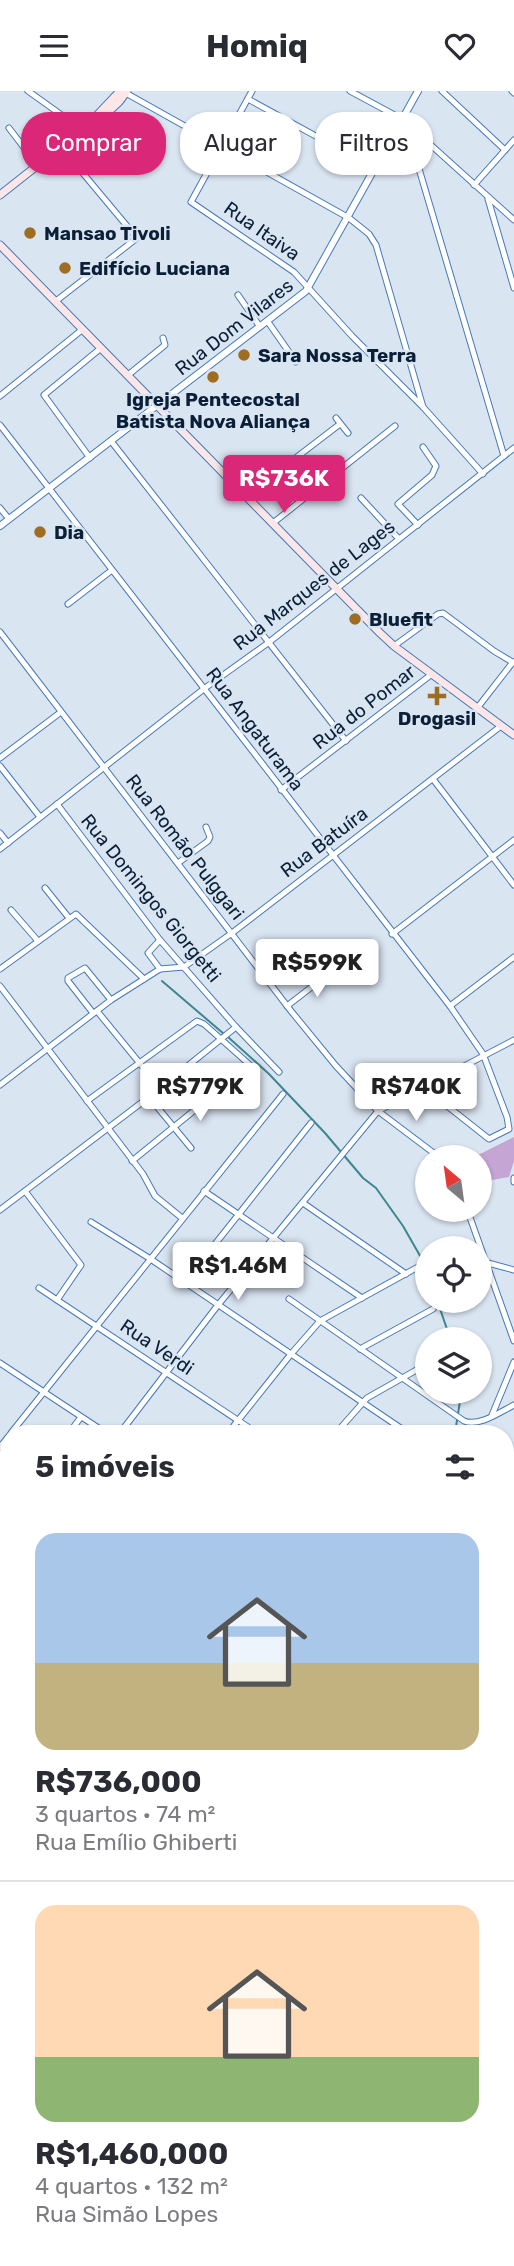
<!DOCTYPE html>
<html lang="pt">
<head>
<meta charset="utf-8">
<style>
	body { margin:0; font-family:Rubik,sans-serif; background:#f2f2f3; color:#2b2b33; height:100vh; display:flex; flex-direction:column; font-size:26px; white-space:nowrap }
	* { box-sizing:border-box; margin:0 }
	p { font-size:23px; color:#7c7c81 }
	.icon { flex:none; width:38px; height:38px; fill:none; stroke:currentColor; stroke-width:2; stroke-linecap:round; stroke-linejoin:round }
	.map { position:relative; flex:1; overflow:hidden }
	.side { position:absolute; left:0px; top:1334px; width:514px; height:842px; display:flex; flex-direction:column; background:#fff; border-radius:28px 28px 0 0; box-shadow:0 2px 5px #0004 }
	.side>* { flex:none }
	.top-card { position:absolute; left:21px; top:21px; width:472px; height:63px; display:flex; gap:14px }
	.needle { width:46px; rotate:331deg }
	.fabs { position:absolute; left:415px; top:1054px; display:grid; gap:14px }
	.fabs a { display:grid; place-items:center; width:77px; height:77px; border-radius:50%; background:#fff; box-shadow:0 2px 5px #0004; font-size:35px }
	.price { position:absolute; translate:-50% -60px; padding:0 16px; border-radius:7px; background:#fff; color:#222; font-size:23px; line-height:46px; filter:drop-shadow(0 2px 4px #0008) }
	.price::after { content:''; position:absolute; left:50%; top:42px; width:21px; height:16px; margin-left:-10px; background:inherit; clip-path:polygon(0 0,100% 0,50% 100%) }
	.price.on { background:#db2777; color:#fff }
	ul { padding:0; list-style:none }
	li { display:grid; align-content:center; gap:14px; height:371px; padding:0 35px }
	li+li { border-top:2px solid #e1e1e2 }
	li span { display:grid; place-items:center; height:217px; border-radius:21px; color:#555 }
	li>.icon { margin-inline-start:auto }
	span .icon { width:126px; height:126px; fill:#fffc; stroke-width:1 }
	li b { font-size:30px }
	h2 { display:flex; justify-content:space-between; align-items:center; height:84px; padding:0 35px; font-size:30px }
	.pill { padding:0 24px; border-radius:28px; background:#fff; box-shadow:0 2px 5px #0004; font-size:24px; line-height:63px }
	.pill.on { background:#db2777; color:#fff }
	header { display:flex; justify-content:space-between; align-items:center; height:91px; padding:0 35px; background:#fff; font-size:32px; font-weight:700 }
	.map>svg:first-child { display:block }
	.green { fill:#c4a5d4 }
	.lines { fill:none; stroke-linecap:round; stroke-linejoin:round }
	.stream { stroke:#3e878d; stroke-width:2 }
	.minor-casing { stroke:#4779b5; stroke-width:7 }
	.tertiary-casing { stroke:#4779b5; stroke-width:8 }
	.secondary-casing { stroke:#4779b5; stroke-width:9 }
	.minor { stroke:#fff; stroke-width:5 }
	.tertiary { stroke:#fff; stroke-width:6 }
	.secondary { stroke:#fce6e8; stroke-width:7 }
	.poi-dot { fill:#9e6d21; stroke:#dae5f2; stroke-width:2.5 }
	.labels { text-anchor:middle; dominant-baseline:central; stroke-width:5; stroke-linejoin:round; paint-order:stroke }
	.street-label { font-size:19px; fill:#0b2038; stroke:#dae5f2 }
	.poi-label { font-size:19px; font-weight:bold; fill:#0b2038; stroke:#dae5f2; text-anchor:start }
</style>
</head>
<body>
<header><svg class="icon" aria-label="menu" viewBox="0 0 24 24"><path d="M4 6h16M4 12h16M4 18h16"/></svg>Homiq<svg class="icon" aria-label="heart" viewBox="0 0 24 24"><path d="M12 20l-8-8c-3-5 5-10 8-4 3-6 11-1 8 4z"/></svg></header>
<div class="map">
<svg width="514" height="2175" viewBox="0 0 514 2175">
	<rect width="100%" height="100%" fill="#dae5f2"/>
	<g class="green">
		<path d="M514,1046V1070L509,1086L480,1091V1066H474Z"/>
		<path d="M0,1874H9V2166H446L459,2175H0Z"/>
	</g>
	<g class="lines">
		<g class="stream">
			<path d="M162,890L224,943"/>
			<path d="M228,946L269,983L325,1042L363,1087L376,1097L403,1135L427,1177"/>
			<path d="M437,1209L448,1241L454,1248"/>
			<path d="M455,1342L460,1310L459,1300"/>
			<path d="M506,1762L509,1777"/>
			<path d="M0,2154L9,2148"/>
		</g>
		<defs>
			<g id="minor">
				<path d="M28,0L77,35"/>
				<path d="M252,0L191,111L294,181L352,245L423,316L483,383"/>
				<path d="M350,0L402,28L514,129"/>
				<path d="M442,0L505,59"/>
				<path d="M512,0L514,2"/>
				<path d="M124,1L349,127L369,143L376,154L423,316"/>
				<path d="M248,8L376,78"/>
				<path d="M400,33L417,71L504,365"/>
				<path d="M94,35L150,77"/>
				<path d="M9,37L38,75"/>
				<path d="M474,94L514,49"/>
				<path d="M488,108L514,197"/>
				<path d="M238,204L260,236"/>
				<path d="M56,210L137,147L61,56"/>
				<path d="M268,231L296,271"/>
				<path d="M128,284L165,254L163,247"/>
				<path d="M0,305L83,238"/>
				<path d="M336,327L348,342"/>
				<path d="M0,334L450,915L483,963L507,1026L509,1038L489,1048L422,995"/>
				<path d="M111,350L346,650"/>
				<path d="M90,367L44,304L101,257"/>
				<path d="M246,405L340,333"/>
				<path d="M361,407L399,448"/>
				<path d="M0,417L9,428"/>
				<path d="M273,432L395,335"/>
				<path d="M418,434L398,413L432,384L436,375L423,356"/>
				<path d="M68,513L112,479"/>
				<path d="M0,541L291,920L336,975L378,1020L439,1066"/>
				<path d="M394,555L438,523L443,522L494,560L514,572"/>
				<path d="M478,616L513,571"/>
				<path d="M0,667L61,621"/>
				<path d="M0,675L40,726"/>
				<path d="M433,688L514,794"/>
				<path d="M281,699L432,583"/>
				<path d="M57,713L160,849L236,936L279,981"/>
				<path d="M0,742L8,752"/>
				<path d="M0,758L205,597L268,552L514,357"/>
				<path d="M178,772L208,750L210,746L206,736"/>
				<path d="M45,797L69,827"/>
				<path d="M11,819L38,850"/>
				<path d="M392,843L514,749"/>
				<path d="M160,849L148,862L160,878"/>
				<path d="M0,878L76,823L144,888"/>
				<path d="M160,878L184,876L232,842L501,635"/>
				<path d="M0,895L143,1083L155,1105L182,1127"/>
				<path d="M287,915L331,881"/>
				<path d="M450,915L514,866"/>
				<path d="M97,920L160,997"/>
				<path d="M93,922L68,890V887L85,877L111,909"/>
				<path d="M0,994L111,909L160,878"/>
				<path d="M149,1006L191,1057"/>
				<path d="M87,1010L197,930L204,933L250,974L132,1070"/>
				<path d="M514,1087V1091"/>
				<path d="M25,1100L81,1174L57,1209"/>
				<path d="M204,1100L362,1207"/>
				<path d="M303,1112L406,1183"/>
				<path d="M467,1118L514,1250"/>
				<path d="M0,1119L149,1006L236,936"/>
				<path d="M91,1131L149,1167L408,1342"/>
				<path d="M488,1172L514,1179"/>
				<path d="M185,1191L311,1032"/>
				<path d="M39,1197L257,1342"/>
				<path d="M289,1208L464,1330C479,1336 500,1321 514,1314"/>
				<path d="M360,1258L433,1218"/>
				<path d="M0,1272L106,1342"/>
				<path d="M492,1324L514,1271"/>
				<path d="M11,1342L283,1003"/>
				<path d="M69,1342L81,1326"/>
				<path d="M120,1342L218,1214L378,1020L514,949"/>
				<path d="M228,1342L291,1263L320,1230L418,1176"/>
				<path d="M336,1342L367,1307L427,1273"/>
				<path d="M0,1356L9,1345"/>
				<path d="M0,1375L9,1380"/>
				<path d="M506,1476L514,1467"/>
				<path d="M0,1478L9,1484"/>
				<path d="M0,1494L9,1483"/>
				<path d="M506,1524L514,1523"/>
				<path d="M0,1583L9,1588"/>
				<path d="M0,1637L9,1626"/>
				<path d="M506,1673L514,1702"/>
				<path d="M0,1777L9,1766"/>
				<path d="M0,1781L9,1786"/>
				<path d="M510,1809L514,1829"/>
				<path d="M506,1911L514,1916"/>
				<path d="M506,1958L514,1950"/>
				<path d="M506,2076L514,2062"/>
				<path d="M506,2124L514,2123"/>
			</g>
			<path id="tertiary" d="M0,435L306,200L418,0"/>
			<g id="secondary">
				<path d="M91,37L119,11L127,0"/>
				<path d="M0,104L86,36L120,0"/>
				<path d="M0,154L380,542L394,555L514,644"/>
				<path d="M0,1677L9,1679"/>
				<path d="M453,2166L471,2175"/>
			</g>
		</defs>
		<use href="#minor" class="minor-casing"/>
		<use href="#tertiary" class="tertiary-casing"/>
		<use href="#secondary" class="secondary-casing"/>
		<use href="#minor" class="minor"/>
		<use href="#tertiary" class="tertiary"/>
		<use href="#secondary" class="secondary"/>
	</g>
	<g class="poi-dot">
		<circle cx="30" cy="142" r="7"/>
		<circle cx="65" cy="177" r="7"/>
		<circle cx="244" cy="264" r="7"/>
		<circle cx="213" cy="286" r="7"/>
		<circle cx="40" cy="441" r="7"/>
		<circle cx="355" cy="528" r="7"/>
		<path d="M433.5 594.5h7v7h7v7h-7v7h-7v-7h-7v-7h7z"/>
	</g>
	<g class="labels">
		<g class="street-label">
			<text transform="translate(262 140) rotate(35)">Rua Itaiva</text>
			<text transform="translate(234 236) rotate(-38)">Rua Dom Vilares</text>
			<text transform="translate(314 494) rotate(-38)">Rua Marques de Lages</text>
			<text transform="translate(364 616) rotate(-38)">Rua do Pomar</text>
			<text transform="translate(255 638) rotate(53)">Rua Angaturama</text>
			<text transform="translate(324 751) rotate(-37)">Rua Batuíra</text>
			<text transform="translate(185 756) rotate(52)">Rua Romão Pulggari</text>
			<text transform="translate(151 807) rotate(51)">Rua Domingos Giorgetti</text>
			<text transform="translate(157 1256) rotate(34)">Rua Verdi</text>
		</g>
		<g class="poi-label">
			<text x="44" y="142">Mansao Tivoli</text>
			<text x="79" y="177">Edifício Luciana</text>
			<text x="258" y="264">Sara Nossa Terra</text>
			<text x="213" y="308" text-anchor="middle">Igreja Pentecostal<tspan x="213" dy="22">Batista Nova Aliança</tspan></text>
			<text x="54" y="441">Dia</text>
			<text x="369" y="528">Bluefit</text>
			<text x="437" y="627" text-anchor="middle">Drogasil</text>
		</g>
	</g>
</svg>
<div class="fabs">
<a><svg class="needle" viewBox="-14 -14 28 28"><path d="M0-13l5 13h-10z" fill="#e53935"/><path d="M0 13l5-13h-10z" fill="#7c7c81"/></svg></a>
<a><svg class="icon" aria-label="locate" viewBox="0 0 24 24"><circle cx="12" cy="12" r="6"/><path d="M12 2v4M12 18v4M2 12h4M18 12h4"/></svg></a>
<a><svg class="icon" aria-label="layers" viewBox="0 0 24 24"><path d="M12 4l9 5-9 5-9-5zM3 14l9 5 9-5"/></svg></a>
</div>
<b class="price on" style="left:284px;top:424px">R$736K</b>
<b class="price" style="left:317px;top:908px">R$599K</b>
<b class="price" style="left:200px;top:1032px">R$779K</b>
<b class="price" style="left:416px;top:1032px">R$740K</b>
<b class="price" style="left:238px;top:1211px">R$1.46M</b>
<div class="top-card">
<a class="pill on">Comprar</a>
<a class="pill">Alugar</a>
<a class="pill">Filtros</a>
</div>
<section class="side">
<h2>5 imóveis<svg class="icon" aria-label="filters" viewBox="0 0 24 24"><path d="M4 7h16M4 17h16"/><circle cx="9" cy="7" r="2"/><circle cx="15" cy="17" r="2"/></svg></h2>
<ul>
<li><span style="background:linear-gradient(#a9c7e8 60%,#c2b280 0)"><svg class="icon" aria-label="home" viewBox="0 0 24 24"><path d="M3 11l9-7 9 7M6 9v11h12V9"/></svg></span><div><b>R$736,000</b><p>3 quartos · 74 m²</p><p>Rua Emílio Ghiberti</p></div></li>
<li><span style="background:linear-gradient(#ffd9b3 70%,#8fb573 0)"><svg class="icon" aria-label="home" viewBox="0 0 24 24"><path d="M3 11l9-7 9 7M6 9v11h12V9"/></svg></span><div><b>R$1,460,000</b><p>4 quartos · 132 m²</p><p>Rua Simão Lopes</p></div></li>
</ul>
</section>
</div>
</body>
</html>
